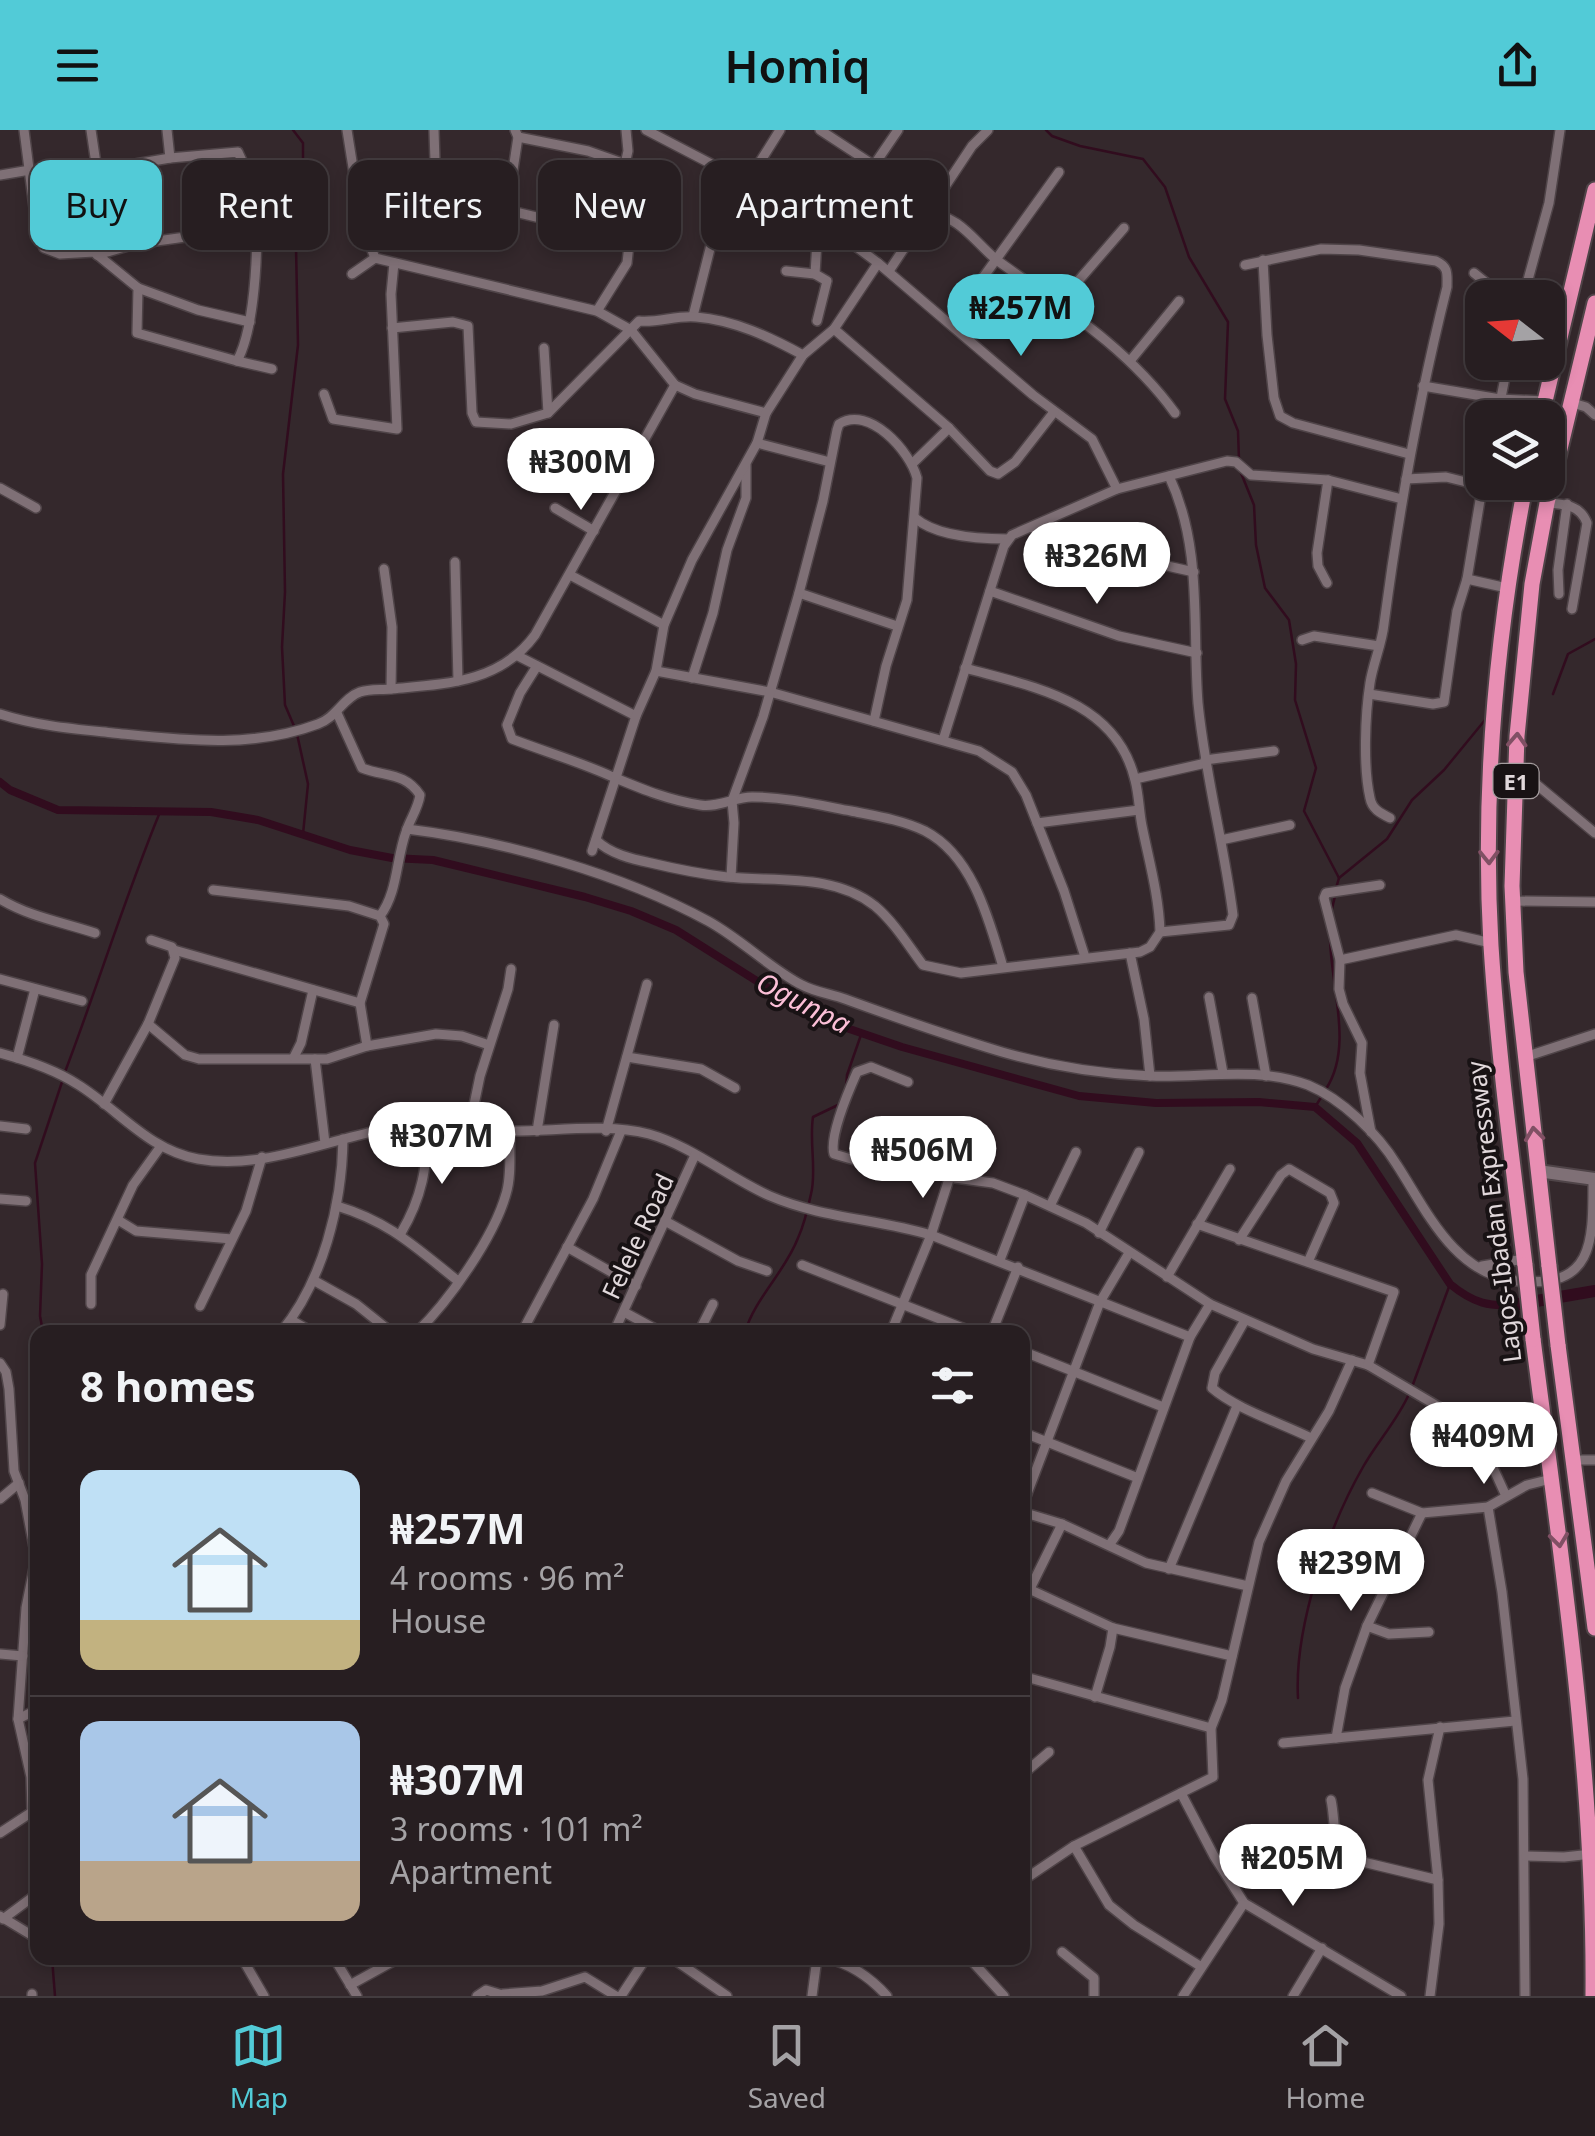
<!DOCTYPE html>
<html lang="en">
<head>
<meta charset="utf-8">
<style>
	body { margin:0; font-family:"Noto Sans",sans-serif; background:#332b2e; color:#f1f3f6; height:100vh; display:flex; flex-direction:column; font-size:38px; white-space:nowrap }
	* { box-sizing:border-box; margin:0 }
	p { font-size:32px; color:#a4a2a5 }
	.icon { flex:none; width:55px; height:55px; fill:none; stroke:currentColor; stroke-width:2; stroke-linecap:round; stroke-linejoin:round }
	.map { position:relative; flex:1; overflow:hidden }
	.panel { position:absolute; left:30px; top:1195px; width:1000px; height:640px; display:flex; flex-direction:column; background:#271e21; border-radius:20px; box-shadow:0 5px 15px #0003,0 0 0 2px #433c3f }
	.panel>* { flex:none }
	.hud { position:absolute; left:30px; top:30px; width:1000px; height:90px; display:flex; gap:20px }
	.needle { width:65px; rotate:287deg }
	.fabs { position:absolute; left:1465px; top:150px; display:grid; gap:20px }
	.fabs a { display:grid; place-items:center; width:100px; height:100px; border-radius:20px; background:#271e21; box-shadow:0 5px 15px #0003,0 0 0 2px #433c3f; font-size:50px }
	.price { position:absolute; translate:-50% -85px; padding:0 22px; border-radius:35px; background:#fff; color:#222; font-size:32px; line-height:65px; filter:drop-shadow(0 2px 5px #0008) }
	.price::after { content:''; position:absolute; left:50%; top:60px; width:30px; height:22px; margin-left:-15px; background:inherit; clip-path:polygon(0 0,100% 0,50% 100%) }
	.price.active { background:#52cbd7; color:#111 }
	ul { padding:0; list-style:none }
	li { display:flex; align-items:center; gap:30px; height:250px; padding:0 50px }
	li+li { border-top:2px solid #433c3f }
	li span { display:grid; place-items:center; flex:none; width:280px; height:200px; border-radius:20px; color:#555 }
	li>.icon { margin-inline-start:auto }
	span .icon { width:120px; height:120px; fill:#fffc; stroke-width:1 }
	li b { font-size:42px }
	h2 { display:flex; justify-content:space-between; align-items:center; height:120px; padding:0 50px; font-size:42px }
	.chip { padding:0 35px; border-radius:20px; background:#271e21; box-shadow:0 5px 15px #0003,0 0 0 2px #433c3f; font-size:35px; line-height:90px }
	.chip.active { background:#52cbd7; color:#111 }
	header { display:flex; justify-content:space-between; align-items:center; height:130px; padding:0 50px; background:#52cbd7; color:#111; font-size:45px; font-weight:600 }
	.dock { display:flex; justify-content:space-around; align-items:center; height:140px; border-top:2px solid #433c3f; background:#271e21; font-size:28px; color:#a4a2a5 }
	.dock a { display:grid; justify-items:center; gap:5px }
	.dock .active { color:#52cbd7 }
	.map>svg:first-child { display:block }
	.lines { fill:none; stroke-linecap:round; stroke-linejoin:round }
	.stream { stroke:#310c1e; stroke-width:2.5 }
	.canal { stroke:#310c1e; stroke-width:8 }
	.river { stroke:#310c1e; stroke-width:12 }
	.street-casing { stroke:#4f4448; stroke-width:12 }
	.secondary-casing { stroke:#4f4448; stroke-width:16 }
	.highway-casing { stroke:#4f4448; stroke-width:19 }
	.street { stroke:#7f7076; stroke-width:9 }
	.secondary { stroke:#7f7076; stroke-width:12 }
	.highway { stroke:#e88eb3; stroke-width:15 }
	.highway-bridge-casing { stroke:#4f4448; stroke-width:19; stroke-linecap:butt }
	.highway-bridge { stroke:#e88eb3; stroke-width:15 }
	.oneway { stroke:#805064 }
	.labels { text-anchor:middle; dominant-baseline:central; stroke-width:8; stroke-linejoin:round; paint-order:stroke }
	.shield { fill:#181214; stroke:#a59d9f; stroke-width:2.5 }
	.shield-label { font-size:22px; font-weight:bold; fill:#e1d8db }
	.street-label { font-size:25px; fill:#e1d8db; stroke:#181214 }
	.water-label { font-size:28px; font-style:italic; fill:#fcbfd7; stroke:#181214 }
</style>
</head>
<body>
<header><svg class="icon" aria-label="menu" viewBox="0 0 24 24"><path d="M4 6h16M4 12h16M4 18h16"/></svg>Homiq<svg class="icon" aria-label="share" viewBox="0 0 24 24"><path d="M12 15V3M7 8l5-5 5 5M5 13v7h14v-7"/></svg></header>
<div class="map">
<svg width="1595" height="1866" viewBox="0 0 1595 1866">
	<rect width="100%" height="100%" fill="#34282c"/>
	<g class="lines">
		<g class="stream">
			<path d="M293,0L303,13V61L296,117L298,215L283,344L285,462L282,517L285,575L294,596"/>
			<path d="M1046,0L1052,6L1080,16L1143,29L1165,57L1189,127L1228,192L1225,269L1238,301L1239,330"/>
			<path d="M1239,338L1254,375L1256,415L1265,458L1289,490L1296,534L1295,570L1316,638L1304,681L1339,748L1336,758"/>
			<path d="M1553,564L1568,524L1595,509"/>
			<path d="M297,604L308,654L303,704"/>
			<path d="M1339,748L1387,709L1412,670L1444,640L1485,590"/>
			<path d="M1331,783L1335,766"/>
			<path d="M65,942C98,855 125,767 160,682"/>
			<path d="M846,958L847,945L862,902"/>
			<path d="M1326,959C1354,916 1330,855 1330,806"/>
			<path d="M1315,977L1322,966"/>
			<path d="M43,1202L40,1186L42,1134L35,1033L63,949"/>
			<path d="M745,1202C755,1168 785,1142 798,1108C804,1095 808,1078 811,1064C817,1041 809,1012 813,987L840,974"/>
			<path d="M1412,1257L1450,1154"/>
			<path d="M1298,1568C1294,1498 1328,1398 1363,1337C1377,1312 1397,1291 1409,1264"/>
			<path d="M52,1828L55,1866"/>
		</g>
		<path class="canal" d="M0,652L10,660L58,680L211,682L258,690L350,720L392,728L433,730L585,767L631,781L676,800L798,877L832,893L902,917L1079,966L1156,973L1259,972L1315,977L1357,1013L1450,1154C1473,1173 1490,1178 1519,1174"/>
		<path class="river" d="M1519,1174L1595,1161"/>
		<defs>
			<g id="street">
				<path d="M24,0L37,101L44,118L60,124L94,122L138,158L137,203L237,231C256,197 261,97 253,59C251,46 243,34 238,22L170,28L95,41"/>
				<path d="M91,0L109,121"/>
				<path d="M167,0L170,28"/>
				<path d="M347,0L362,94L375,128L597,181L631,200L675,255"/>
				<path d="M434,0L436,63"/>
				<path d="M820,0L875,36"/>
				<path d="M518,7L588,21L625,34"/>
				<path d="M0,45L30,40"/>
				<path d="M748,51L780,0"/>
				<path d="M358,54H384L436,63L628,109"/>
				<path d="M507,79L518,7L515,0"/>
				<path d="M929,84C960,85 975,113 998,131C1062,177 1128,218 1175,283"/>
				<path d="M715,99L795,113L817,111"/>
				<path d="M97,125L135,114L258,97"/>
				<path d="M1263,130L1267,205L1274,268L1280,286L1293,293L1409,324"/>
				<path d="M878,133L1033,265L1092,309L1117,359"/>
				<path d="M1245,135L1321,119L1359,120L1436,131C1449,137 1447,144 1447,157C1419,268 1399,380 1384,494C1382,514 1373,533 1370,553C1365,585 1363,637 1370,668C1372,679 1380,683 1390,688"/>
				<path d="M786,141L815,144"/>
				<path d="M889,141L972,16L988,0"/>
				<path d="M1474,143L1505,168"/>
				<path d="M352,144L375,128"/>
				<path d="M138,158L198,180L250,192"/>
				<path d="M1523,168L1549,73L1560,0"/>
				<path d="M1060,172L1124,98"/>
				<path d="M597,181L627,133L632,87L625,34L628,21L626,0"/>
				<path d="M693,186L715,99L725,39"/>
				<path d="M817,191L827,151L815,144L817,111L823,92L857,60L898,0"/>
				<path d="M951,192L1059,42"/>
				<path d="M392,198L453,192L468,196L472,283L476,292L511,294L548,283L639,191C658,193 677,185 696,187C734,190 770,207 803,225"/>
				<path d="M834,199L949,298L990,341L998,344L1015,332L1054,282"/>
				<path d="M544,218L548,283"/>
				<path d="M237,231L272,239"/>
				<path d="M1130,231L1179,171"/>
				<path d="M1423,256L1500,269L1545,271"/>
				<path d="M324,264L333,289L397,299L391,164L394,133"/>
				<path d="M1569,272L1586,277L1595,285"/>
				<path d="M1497,288L1508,232"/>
				<path d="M757,313L830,332"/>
				<path d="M913,333L949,298"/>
				<path d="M1406,349L1446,347L1482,356"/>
				<path d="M0,358L36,378"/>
				<path d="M1547,373C1565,374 1580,375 1587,393L1572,479"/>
				<path d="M555,378L594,401"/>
				<path d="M915,388C937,407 980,409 1008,409"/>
				<path d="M1032,398L1145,431L1194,442"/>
				<path d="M455,432L458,551"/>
				<path d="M384,439L392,497L391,559"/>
				<path d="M570,445L664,495"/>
				<path d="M1467,449L1507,458"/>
				<path d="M1327,453L1318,436L1317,423L1328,350"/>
				<path d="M990,461L1119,506L1197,523"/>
				<path d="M799,463L897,496"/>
				<path d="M1559,464L1558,440L1567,374"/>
				<path d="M1302,510L1314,506L1379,516"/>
				<path d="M518,526L636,586"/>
				<path d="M537,536L520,563L507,595L512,609C546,622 580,632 613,647C642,659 668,670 700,675C718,678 735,667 752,667C785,667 819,675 851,681C876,686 902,690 925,701C973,726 989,790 1003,837"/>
				<path d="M656,541L770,562L979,621L1012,642L1026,665L1064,761L1085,827"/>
				<path d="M692,548L713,483L727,420L746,368V335"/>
				<path d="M1369,564L1433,574L1444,572L1457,481L1467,449L1483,352"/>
				<path d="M337,583L362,638C385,647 405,642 420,665C418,679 410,689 406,702C396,729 398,762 380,786"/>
				<path d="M0,584C37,596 75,599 113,603C183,610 251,619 318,594C336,588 343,568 360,562C369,559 381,560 390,559C445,554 500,553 535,505L675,255L695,264L766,283L803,225L834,199L878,133L823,92L646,0"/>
				<path d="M943,610L1004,416L1012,405L1117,359L1227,331L1236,332L1251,345L1328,350L1402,369"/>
				<path d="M1205,630L1274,621"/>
				<path d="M1135,649L1206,633"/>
				<path d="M1516,649L1536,654L1595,703"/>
				<path d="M1037,693L1139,680"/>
				<path d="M407,699C505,711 621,744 708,791C741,809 772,840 802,855C815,862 831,864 845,869C897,888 949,906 1002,922C1051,936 1100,944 1151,946C1202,948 1258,936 1308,955C1342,969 1378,1004 1397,1035C1427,1081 1454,1144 1517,1151C1595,1159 1593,1111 1593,1048"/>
				<path d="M596,710C610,724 632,729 651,733C676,739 701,744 727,747C776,752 833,743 875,776C894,792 908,815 923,835L961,843L1140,822L1150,817L1160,802C1159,766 1149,731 1142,696C1139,681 1139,665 1135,650C1116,570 1033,557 965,538"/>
				<path d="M1221,710L1290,695"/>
				<path d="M592,721L636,586L656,541L664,495L692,430L757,313L766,283"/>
				<path d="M731,747L734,693L732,671L763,587L799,463L823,371L837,300L839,294C869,275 910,321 917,348L907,470L886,536L874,591"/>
				<path d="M213,760L349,776L380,786L384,794L360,873L367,916"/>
				<path d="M0,769C30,787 62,792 95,803"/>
				<path d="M1515,771L1595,772"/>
				<path d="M1160,802L1229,795L1233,785C1224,714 1205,645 1198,573C1192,496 1203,418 1169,346"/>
				<path d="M174,820L360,873"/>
				<path d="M1130,823L1144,889L1150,946"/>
				<path d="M1340,830L1456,805L1491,813"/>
				<path d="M0,849L82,871"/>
				<path d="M1209,867L1223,943"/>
				<path d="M1252,868L1266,946"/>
				<path d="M148,894L185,925L199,929H327L367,916L436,904L462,906L489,915"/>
				<path d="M0,923C26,930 54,939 77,954C118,979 148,1020 198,1029C275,1043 352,995 429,995C457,995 485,1001 513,1001C556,1001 606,993 649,1004C692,1016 729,1048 770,1066C821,1088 878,1089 931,1105L1190,1207"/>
				<path d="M294,927L301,913L313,860"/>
				<path d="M627,927L701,939L735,958"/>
				<path d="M1525,927L1595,904"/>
				<path d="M17,928L35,859"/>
				<path d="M315,929L325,1013"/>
				<path d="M908,952L871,937L857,942C849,960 829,1007 834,1024L858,1031H892L955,1048L993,1053L1025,1065L1086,1093L1210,1174L1313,1219L1368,1235L1483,1303L1545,1305"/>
				<path d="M104,974L148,894L175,828L172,817L151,810"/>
				<path d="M0,996L26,999"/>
				<path d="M469,999L480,946L508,859L511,839"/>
				<path d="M537,1001L554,895"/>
				<path d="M606,1001L647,854"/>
				<path d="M1371,1002L1360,943L1362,913L1343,874L1339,859L1340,830L1324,768L1326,763L1380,755"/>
				<path d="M0,1069L26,1071"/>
				<path d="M337,1076C390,1092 415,1117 458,1151"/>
				<path d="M1050,1076L1076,1022"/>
				<path d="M118,1090L136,1101L232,1109"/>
				<path d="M665,1091L738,1131L767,1141"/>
				<path d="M1197,1094L1394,1162L1368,1235"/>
				<path d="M401,1103C423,1066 426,1038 429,995"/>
				<path d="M1099,1103L1139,1022"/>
				<path d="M1239,1110L1281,1045L1289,1039L1330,1063L1334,1073L1308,1132"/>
				<path d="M567,1117L636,1156"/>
				<path d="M1000,1130L1025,1065"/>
				<path d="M802,1135L973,1202"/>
				<path d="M1482,1136L1524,1129"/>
				<path d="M1167,1147L1230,1039"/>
				<path d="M313,1150L356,1174L391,1202"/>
				<path d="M91,1174V1145L133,1055L161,1016"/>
				<path d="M200,1176L246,1081L262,1027"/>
				<path d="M624,1182L661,1202"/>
				<path d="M291,1190L312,1202"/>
				<path d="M1245,1190L1215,1243L1212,1258C1236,1279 1281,1293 1311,1308"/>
				<path d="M0,1195L3,1164"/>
				<path d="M281,1202C323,1151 342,1075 343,1009"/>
				<path d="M417,1202C449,1171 494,1107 506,1064C512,1045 509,1021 510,1001"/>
				<path d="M522,1202L593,1069L621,1001"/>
				<path d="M614,1202L695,1025"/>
				<path d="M699,1202L713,1174"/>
				<path d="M891,1202L931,1105L950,1046"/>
				<path d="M992,1202L1018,1137"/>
				<path d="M1022,1221L1163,1277"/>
				<path d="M0,1233L6,1242L9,1259L14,1341L25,1370L36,1428L26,1478L18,1589L31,1647L32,1682"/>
				<path d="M1022,1302L1138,1348"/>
				<path d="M1483,1303L1485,1320L1506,1366"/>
				<path d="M1574,1330H1595"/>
				<path d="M1372,1363L1422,1383L1488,1377L1527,1355L1551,1349"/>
				<path d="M0,1369L19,1353"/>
				<path d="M1022,1377L1100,1172L1129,1123"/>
				<path d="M1488,1377L1502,1462L1523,1649L1525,1866"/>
				<path d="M1022,1382L1062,1394L1146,1433L1248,1456"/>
				<path d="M1110,1414L1119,1401L1190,1207L1210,1174"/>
				<path d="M1169,1439L1237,1276"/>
				<path d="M1031,1460L1113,1498L1232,1526"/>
				<path d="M1022,1475L1062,1394"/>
				<path d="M1367,1496L1389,1504L1429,1502"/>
				<path d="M0,1524L23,1526"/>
				<path d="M1022,1546L1211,1598"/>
				<path d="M1095,1567L1110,1517L1113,1498"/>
				<path d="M18,1589L38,1579"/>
				<path d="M1336,1608L1345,1558L1367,1496L1422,1383"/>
				<path d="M1283,1613L1515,1591"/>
				<path d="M1022,1645L1049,1622"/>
				<path d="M1181,1663L1214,1726L1244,1773L1401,1866"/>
				<path d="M1331,1670C1335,1687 1333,1716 1342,1727L1438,1750"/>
				<path d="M0,1703L35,1680"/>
				<path d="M1074,1716L1109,1775L1134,1795L1200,1836"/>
				<path d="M1526,1726L1564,1727L1592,1724"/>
				<path d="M1022,1751L1074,1716L1213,1647L1211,1598L1222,1570L1259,1412L1286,1351L1329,1281L1352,1230"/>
				<path d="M0,1786L38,1809"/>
				<path d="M3,1789L38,1763"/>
				<path d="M1062,1822L1094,1848V1866"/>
				<path d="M242,1828L264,1866"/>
				<path d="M334,1828L357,1866"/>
				<path d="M672,1828L727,1866"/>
				<path d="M826,1828C851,1834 870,1847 887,1866"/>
				<path d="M969,1828L1004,1866"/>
				<path d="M350,1855L399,1828"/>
				<path d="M503,1864L542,1861L585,1847L616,1866"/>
				<path d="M32,1866V1864"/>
				<path d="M477,1866L486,1860L506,1866"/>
				<path d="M621,1866L646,1828"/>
				<path d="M812,1866L817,1828"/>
				<path d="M1183,1866L1244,1773"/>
				<path d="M1293,1866L1322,1818"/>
				<path d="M1430,1866L1439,1794L1438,1750L1428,1650L1440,1597"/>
			</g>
			<path id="secondary" d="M1538,1041L1595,1049"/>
			<g id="highway">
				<path d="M1541,288L1595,60"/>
				<path d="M1525,1135C1512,1029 1498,923 1491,816C1482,660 1496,505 1526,352"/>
				<path d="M1549,1136L1516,842L1512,756L1517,606L1532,454L1547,373L1595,173"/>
				<path d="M1533,1209C1561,1427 1595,1646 1593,1866"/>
				<path d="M1558,1215L1595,1498"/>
			</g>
		</defs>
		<use href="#street" class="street-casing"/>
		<use href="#secondary" class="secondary-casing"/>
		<use href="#highway" class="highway-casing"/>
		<use href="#street" class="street"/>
		<use href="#secondary" class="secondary"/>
		<use href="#highway" class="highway"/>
		<defs>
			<g id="highway-bridge">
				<path d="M1525,1135L1533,1209"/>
				<path d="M1549,1136L1558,1215"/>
			</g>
		</defs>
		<use href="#highway-bridge" class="highway-bridge-casing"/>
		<use href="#highway-bridge" class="highway-bridge"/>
	</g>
	<defs><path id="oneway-chevron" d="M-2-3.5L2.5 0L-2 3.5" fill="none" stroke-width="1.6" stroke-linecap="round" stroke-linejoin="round" transform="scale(2.5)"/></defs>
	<g class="oneway">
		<use href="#oneway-chevron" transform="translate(1517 610) rotate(-87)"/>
		<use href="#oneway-chevron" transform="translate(1489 727) rotate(89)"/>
		<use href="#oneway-chevron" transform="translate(1534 1004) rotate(-97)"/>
		<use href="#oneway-chevron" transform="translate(1559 1410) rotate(83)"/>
	</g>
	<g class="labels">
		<rect class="shield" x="1493.5" y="634" width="45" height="34" rx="8"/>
		<g class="shield-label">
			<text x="1516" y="651">E1</text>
		</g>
		<g class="street-label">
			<text transform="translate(1493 1082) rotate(-97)">Lagos-Ibadan Expressway</text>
			<text transform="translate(637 1106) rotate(-65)">Felele Road</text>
		</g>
		<g class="water-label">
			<text transform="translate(804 872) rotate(27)">Ogunpa</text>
		</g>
	</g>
</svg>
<div class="fabs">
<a><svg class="needle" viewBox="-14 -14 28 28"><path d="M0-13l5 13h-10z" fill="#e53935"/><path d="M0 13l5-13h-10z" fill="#a4a2a5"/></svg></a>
<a><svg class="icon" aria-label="layers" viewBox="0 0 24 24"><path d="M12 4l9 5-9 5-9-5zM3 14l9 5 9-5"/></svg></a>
</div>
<b class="price active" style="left:1021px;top:229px">₦257M</b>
<b class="price" style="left:581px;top:383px">₦300M</b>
<b class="price" style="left:1097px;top:477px">₦326M</b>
<b class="price" style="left:442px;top:1057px">₦307M</b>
<b class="price" style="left:923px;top:1071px">₦506M</b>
<b class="price" style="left:1484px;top:1357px">₦409M</b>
<b class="price" style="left:1351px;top:1484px">₦239M</b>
<b class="price" style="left:1293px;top:1779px">₦205M</b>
<div class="hud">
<a class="chip active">Buy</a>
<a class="chip">Rent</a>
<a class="chip">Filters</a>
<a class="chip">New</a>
<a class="chip">Apartment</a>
</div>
<section class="panel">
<h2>8 homes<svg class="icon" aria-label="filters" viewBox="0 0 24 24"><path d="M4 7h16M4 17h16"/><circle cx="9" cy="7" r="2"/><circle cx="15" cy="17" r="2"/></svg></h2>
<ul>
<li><span style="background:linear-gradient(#bfe0f5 75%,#c2b280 0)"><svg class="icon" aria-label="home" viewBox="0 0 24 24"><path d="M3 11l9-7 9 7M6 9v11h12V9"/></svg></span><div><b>₦257M</b><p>4 rooms · 96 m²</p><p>House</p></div></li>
<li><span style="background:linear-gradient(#a9c7e8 70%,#b9a48a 0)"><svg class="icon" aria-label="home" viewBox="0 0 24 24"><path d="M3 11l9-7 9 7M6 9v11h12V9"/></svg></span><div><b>₦307M</b><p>3 rooms · 101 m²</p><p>Apartment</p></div></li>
</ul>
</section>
</div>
<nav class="dock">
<a class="active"><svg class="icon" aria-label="map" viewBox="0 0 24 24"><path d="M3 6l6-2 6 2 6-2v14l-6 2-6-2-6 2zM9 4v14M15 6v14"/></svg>Map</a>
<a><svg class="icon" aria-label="saved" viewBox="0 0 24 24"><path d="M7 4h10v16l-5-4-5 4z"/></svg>Saved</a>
<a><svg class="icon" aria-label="home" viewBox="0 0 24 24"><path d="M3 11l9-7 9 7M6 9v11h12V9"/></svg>Home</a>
</nav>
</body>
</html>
